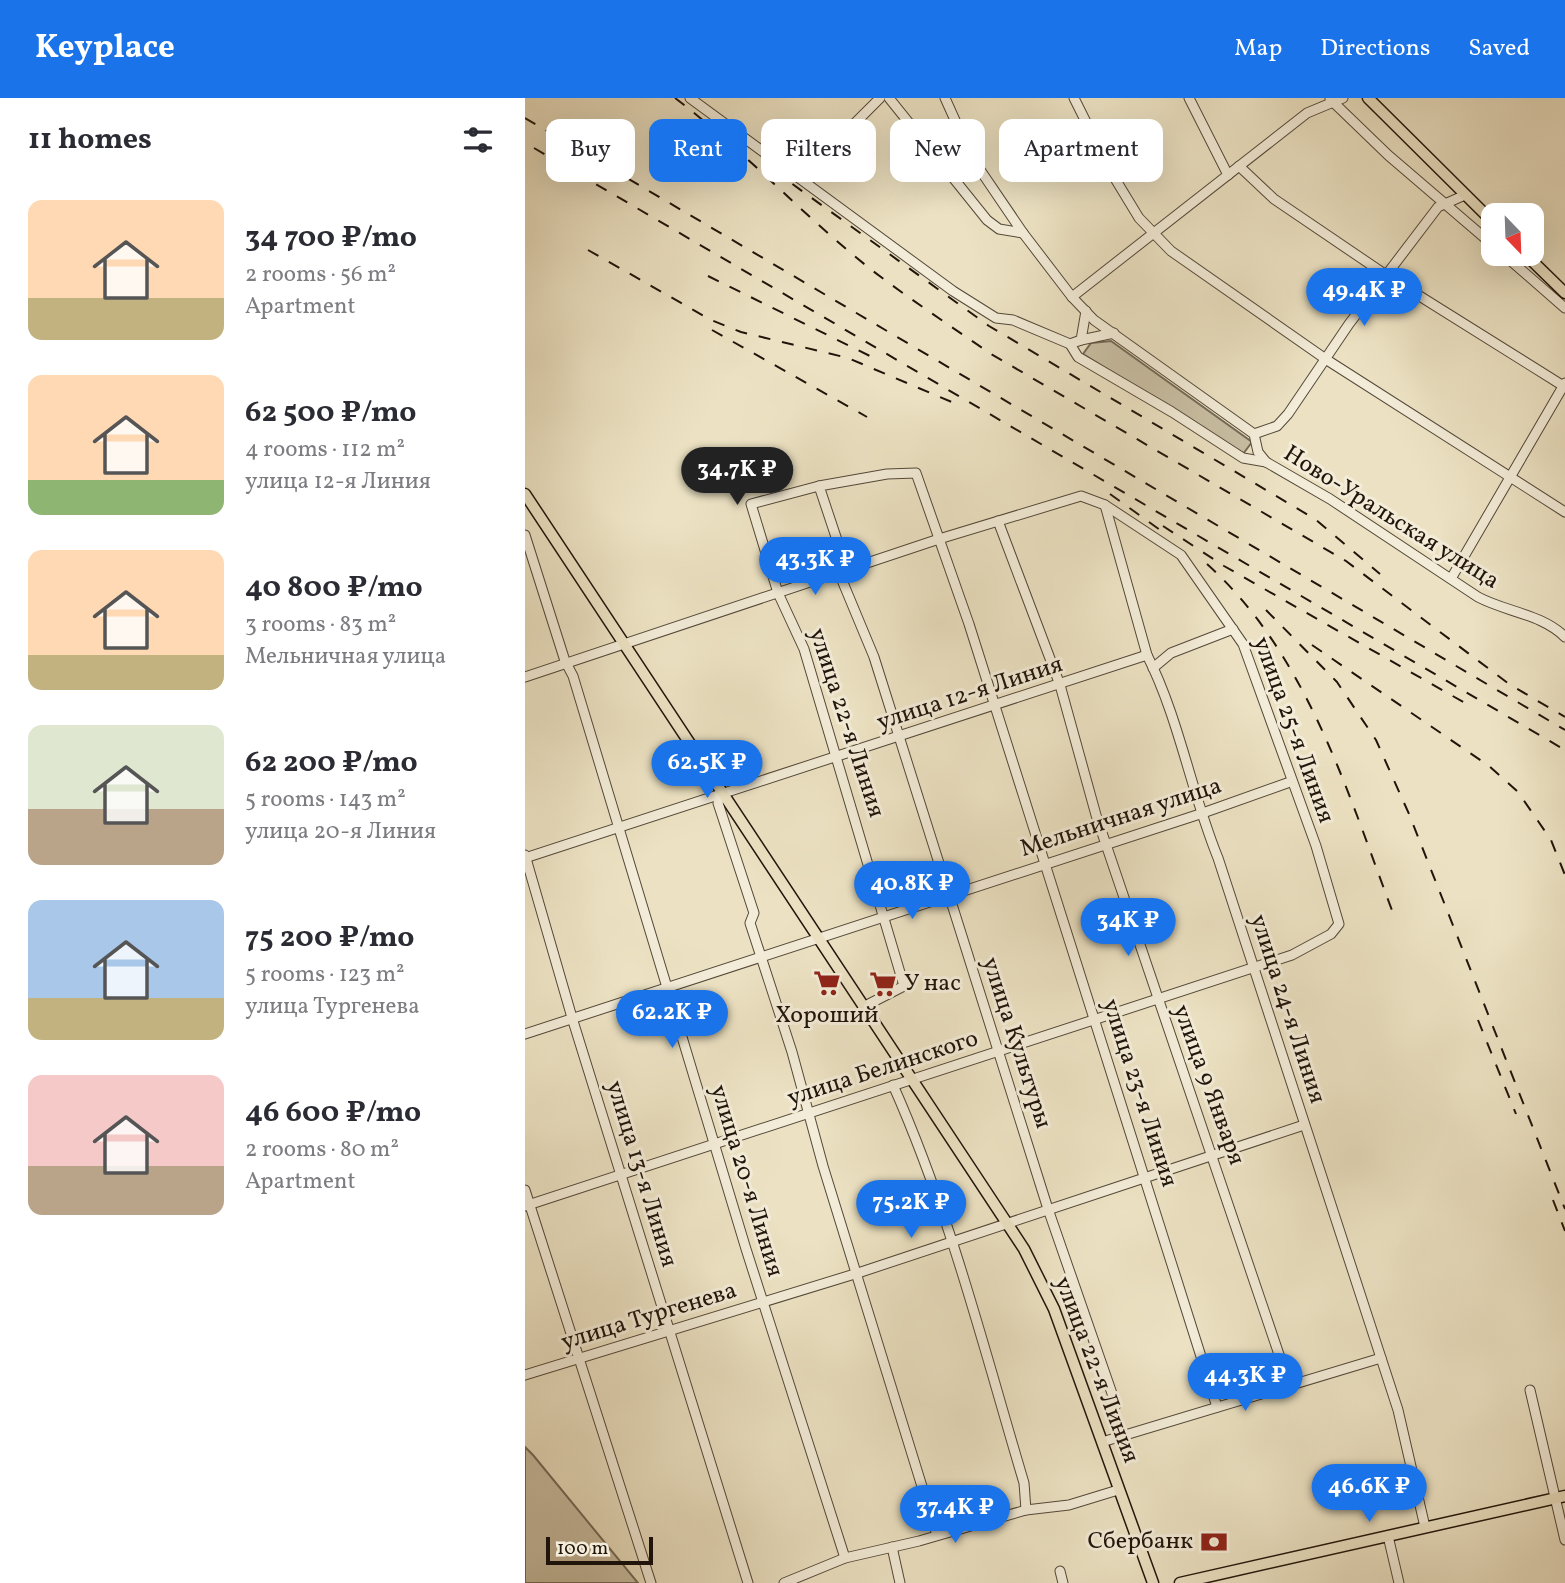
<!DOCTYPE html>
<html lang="en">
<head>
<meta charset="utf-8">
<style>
	body { margin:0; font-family:Vollkorn,serif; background:#f2f2f3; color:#2b2b33; height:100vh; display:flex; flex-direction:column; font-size:26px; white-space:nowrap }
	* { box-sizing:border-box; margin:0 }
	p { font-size:23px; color:#7c7c81 }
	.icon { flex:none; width:38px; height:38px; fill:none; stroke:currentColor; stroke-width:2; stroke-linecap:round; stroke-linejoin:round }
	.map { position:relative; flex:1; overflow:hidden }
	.drawer { display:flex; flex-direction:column; background:#fff; width:525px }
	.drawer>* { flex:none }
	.top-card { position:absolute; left:21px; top:21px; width:665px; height:63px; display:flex; gap:14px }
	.needle { width:46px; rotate:157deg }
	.buttons { position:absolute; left:956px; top:105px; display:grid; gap:14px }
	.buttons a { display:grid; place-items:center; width:63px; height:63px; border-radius:14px; background:#fff; box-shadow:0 7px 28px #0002; font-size:35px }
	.scale { position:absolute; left:21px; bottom:18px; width:107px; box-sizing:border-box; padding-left:7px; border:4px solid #20140b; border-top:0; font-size:19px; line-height:24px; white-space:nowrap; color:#20140b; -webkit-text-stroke:5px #f3ecd8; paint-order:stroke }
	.price { position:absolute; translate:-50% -60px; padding:0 16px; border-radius:24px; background:#1a73e8; color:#fff; font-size:23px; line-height:46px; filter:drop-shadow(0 2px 4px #0008) }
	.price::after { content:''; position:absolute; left:50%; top:42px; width:21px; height:16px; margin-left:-10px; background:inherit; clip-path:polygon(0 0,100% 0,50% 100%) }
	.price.active { background:#222; color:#fff }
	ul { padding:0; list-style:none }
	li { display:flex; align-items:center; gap:21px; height:175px; padding:0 28px }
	li span { display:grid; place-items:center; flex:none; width:196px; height:140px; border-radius:14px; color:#555 }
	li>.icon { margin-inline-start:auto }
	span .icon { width:84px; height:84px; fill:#fffc; stroke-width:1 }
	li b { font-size:30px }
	h2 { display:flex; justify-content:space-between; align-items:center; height:84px; padding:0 28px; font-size:30px }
	.pill { padding:0 24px; border-radius:14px; background:#fff; box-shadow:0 7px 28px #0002; font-size:24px; line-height:63px }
	.pill.active { background:#1a73e8; color:#fff }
	header { display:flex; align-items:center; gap:42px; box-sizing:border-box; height:98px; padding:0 35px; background:#1a73e8; color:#fff }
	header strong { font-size:33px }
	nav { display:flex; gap:38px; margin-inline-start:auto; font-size:24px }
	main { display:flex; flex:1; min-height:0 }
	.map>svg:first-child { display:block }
	.green { fill:#c9bfa4; stroke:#746a58; stroke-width:2 }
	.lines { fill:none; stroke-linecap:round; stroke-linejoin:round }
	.minor-casing { stroke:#534839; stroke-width:11 }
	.major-casing { stroke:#20140b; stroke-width:13 }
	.minor { stroke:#f3ecd8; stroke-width:9 }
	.major { stroke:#ece2c3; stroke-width:10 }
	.rail { stroke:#20140b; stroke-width:2; stroke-dasharray:12 12; stroke-linecap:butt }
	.labels { text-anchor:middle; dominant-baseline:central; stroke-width:6; stroke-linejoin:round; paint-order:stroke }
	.street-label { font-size:24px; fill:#20140b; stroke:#f3ecd8 }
	.poi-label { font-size:24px; fill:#20140b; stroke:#f3ecd8; text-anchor:start }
</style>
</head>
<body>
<header>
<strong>Keyplace</strong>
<nav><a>Map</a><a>Directions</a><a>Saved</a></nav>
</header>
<main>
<section class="drawer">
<h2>11 homes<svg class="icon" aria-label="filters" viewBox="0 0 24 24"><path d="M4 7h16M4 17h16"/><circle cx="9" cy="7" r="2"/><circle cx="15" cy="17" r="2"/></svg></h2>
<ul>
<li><span style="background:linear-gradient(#ffd9b3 70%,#c2b280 0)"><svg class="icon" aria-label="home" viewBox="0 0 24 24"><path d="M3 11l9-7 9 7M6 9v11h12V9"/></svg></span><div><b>34 700 ₽/mo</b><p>2 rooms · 56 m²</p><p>Apartment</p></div></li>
<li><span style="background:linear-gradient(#ffd9b3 75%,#8fb573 0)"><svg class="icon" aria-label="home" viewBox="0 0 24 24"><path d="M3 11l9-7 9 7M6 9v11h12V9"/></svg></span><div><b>62 500 ₽/mo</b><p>4 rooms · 112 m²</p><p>улица 12-я Линия</p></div></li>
<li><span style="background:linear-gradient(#ffd9b3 75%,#c2b280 0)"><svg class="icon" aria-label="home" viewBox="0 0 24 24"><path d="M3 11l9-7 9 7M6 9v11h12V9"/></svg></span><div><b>40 800 ₽/mo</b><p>3 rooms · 83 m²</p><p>Мельничная улица</p></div></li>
<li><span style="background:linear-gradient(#dfe7d0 60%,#b9a48a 0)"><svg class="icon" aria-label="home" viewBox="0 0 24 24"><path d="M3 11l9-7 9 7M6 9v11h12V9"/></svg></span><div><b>62 200 ₽/mo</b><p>5 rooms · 143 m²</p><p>улица 20-я Линия</p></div></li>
<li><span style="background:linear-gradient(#a9c7e8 70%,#c2b280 0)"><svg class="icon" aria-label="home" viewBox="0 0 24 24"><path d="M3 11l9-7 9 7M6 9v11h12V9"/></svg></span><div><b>75 200 ₽/mo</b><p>5 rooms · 123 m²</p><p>улица Тургенева</p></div></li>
<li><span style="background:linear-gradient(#f6c9c9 65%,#b9a48a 0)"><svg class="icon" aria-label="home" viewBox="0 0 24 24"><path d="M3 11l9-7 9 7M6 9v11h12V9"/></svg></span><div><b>46 600 ₽/mo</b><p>2 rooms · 80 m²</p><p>Apartment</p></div></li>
</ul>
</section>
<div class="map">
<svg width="1040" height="1485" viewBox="0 0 1040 1485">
	<rect width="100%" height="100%" fill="#ece2c3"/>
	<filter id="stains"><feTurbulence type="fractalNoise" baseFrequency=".00286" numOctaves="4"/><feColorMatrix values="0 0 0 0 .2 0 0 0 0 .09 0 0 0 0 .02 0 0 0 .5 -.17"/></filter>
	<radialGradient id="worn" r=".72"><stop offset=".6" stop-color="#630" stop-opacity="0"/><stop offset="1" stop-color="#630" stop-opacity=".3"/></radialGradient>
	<g class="green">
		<path d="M586,243L727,344L718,356L558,256L566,245Z"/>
		<path d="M0,1349L8,1357L113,1485H0Z"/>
	</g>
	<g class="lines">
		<defs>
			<g id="minor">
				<path d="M165,0L428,193L471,220L488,222L545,246L556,242L561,213"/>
				<path d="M364,0L462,122L474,131L498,135"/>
				<path d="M420,0L447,60L498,135L547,199L569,222L729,336L733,354L741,364L805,401L953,499C981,514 1017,516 1040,539"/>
				<path d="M549,0L586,74L614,120L646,153L802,262L1040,414"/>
				<path d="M664,0L703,77"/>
				<path d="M805,1L863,57L968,147"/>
				<path d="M714,68L749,101L861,177L1040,289"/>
				<path d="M276,79L355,0"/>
				<path d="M978,156L1040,210"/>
				<path d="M547,199L782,15L818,0"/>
				<path d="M556,242L589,235"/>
				<path d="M545,246L553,259L647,314L718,360L741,364"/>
				<path d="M729,336L752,328L763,316L824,226L913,109L940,97"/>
				<path d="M294,388L226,406L253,495L279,551L379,888L338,909"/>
				<path d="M580,407L622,557C654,620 666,694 693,760L873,1312L900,1429"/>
				<path d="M473,423L535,587L571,717L764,1286"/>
				<path d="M0,437L40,563L48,578L221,1151L320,1460"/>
				<path d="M322,472L294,388L362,376L391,375L444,526L692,1309"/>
				<path d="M314,475L349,559L523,1111L591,1307"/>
				<path d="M927,479L1040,285"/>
				<path d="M628,570L646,555L708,531"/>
				<path d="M0,579L414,441L556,398L580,407L656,457L718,546L791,748L814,826L806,836L767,857L0,1108"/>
				<path d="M196,695L193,705L229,815L225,825L267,954L298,1068L412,1437"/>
				<path d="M0,757L48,923L223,1485"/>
				<path d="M0,760L622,557"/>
				<path d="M0,936L675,716L765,684"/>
				<path d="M368,987C425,1115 459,1251 499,1385L501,1412"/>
				<path d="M0,1092L126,1485"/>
				<path d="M0,1277L333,1175L779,1027"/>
				<path d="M1005,1292L1040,1442"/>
				<path d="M577,1344L856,1260"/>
				<path d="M863,1438L874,1485"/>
				<path d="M367,1449L375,1485"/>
				<path d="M535,1473L538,1485"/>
				<path d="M259,1485L320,1460L394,1443L501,1412L544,1407L593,1392"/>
			</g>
			<g id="major">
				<path d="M843,0L968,124"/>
				<path d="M1000,156L1040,195"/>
				<path d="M0,396L499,1151L529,1211L628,1485"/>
				<path d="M655,1485L1040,1398"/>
			</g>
		</defs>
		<use href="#minor" class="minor-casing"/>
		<use href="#major" class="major-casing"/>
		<use href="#minor" class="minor"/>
		<use href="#major" class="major"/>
		<g class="rail">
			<path d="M150,0C220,53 279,119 348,173C386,202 427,229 466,256L821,463L984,586L1040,619"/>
			<path d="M0,20L1040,632"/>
			<path d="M9,50L1040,652"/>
			<path d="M248,72L464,228L790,421L855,476"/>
			<path d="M63,152L186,222L216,234L323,260L429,305"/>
			<path d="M183,178L351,261"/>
			<path d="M187,232L342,319"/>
			<path d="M585,396L642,437"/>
			<path d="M638,428L699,468L940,605"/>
			<path d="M682,466C782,556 822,693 868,815"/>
			<path d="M741,512L812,584L851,642L884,716L1040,1111"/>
			<path d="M787,547L964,668L993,694L1026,742L1040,777"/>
			<path d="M953,922L991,1016"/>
			<path d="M1028,1102L1040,1133"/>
		</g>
	</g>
	<defs>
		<symbol id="supermarket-bare" viewBox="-9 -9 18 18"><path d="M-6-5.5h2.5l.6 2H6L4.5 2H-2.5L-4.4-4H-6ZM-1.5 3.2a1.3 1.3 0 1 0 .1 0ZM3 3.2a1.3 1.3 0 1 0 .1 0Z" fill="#8f2418" stroke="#f3ecd8" stroke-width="2.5" paint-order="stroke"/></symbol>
		<symbol id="bank-bare" viewBox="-9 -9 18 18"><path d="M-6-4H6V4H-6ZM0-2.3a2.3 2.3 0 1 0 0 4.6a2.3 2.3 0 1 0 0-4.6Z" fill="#8f2418" stroke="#f3ecd8" stroke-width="2.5" paint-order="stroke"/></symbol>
	</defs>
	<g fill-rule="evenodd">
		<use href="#supermarket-bare" x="283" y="866" width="38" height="38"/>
		<use href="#supermarket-bare" x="339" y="867" width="38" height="38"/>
		<use href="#bank-bare" x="670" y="1425" width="38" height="38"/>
	</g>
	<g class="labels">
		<g class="street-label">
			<text transform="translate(866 420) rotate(32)">Ново-Уральская улица</text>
			<text transform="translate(445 596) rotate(-18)">улица 12-я Линия</text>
			<text transform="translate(321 625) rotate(72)">улица 22-я Линия</text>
			<text transform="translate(768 632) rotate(70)">улица 25-я Линия</text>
			<text transform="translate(596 720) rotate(-18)">Мельничная улица</text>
			<text transform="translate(762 911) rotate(72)">улица 24-я Линия</text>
			<text transform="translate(491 945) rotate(72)">улица Культуры</text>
			<text transform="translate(358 971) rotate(-18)">улица Белинского</text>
			<text transform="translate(683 987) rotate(70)">улица 9 Января</text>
			<text transform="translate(614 995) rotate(72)">улица 23-я Линия</text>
			<text transform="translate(116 1076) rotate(73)">улица 13-я Линия</text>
			<text transform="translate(221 1083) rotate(73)">улица 20-я Линия</text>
			<text transform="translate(124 1219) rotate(-17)">улица Тургенева</text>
			<text transform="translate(571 1272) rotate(69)">улица 22-я Линия</text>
		</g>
		<g class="poi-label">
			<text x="379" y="886">У нас</text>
			<text x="302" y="918" text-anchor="middle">Хороший</text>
			<text x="668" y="1444" text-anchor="end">Сбербанк</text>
		</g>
	</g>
	<rect width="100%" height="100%" filter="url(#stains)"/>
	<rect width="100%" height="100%" fill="url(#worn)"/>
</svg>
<div class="buttons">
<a><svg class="needle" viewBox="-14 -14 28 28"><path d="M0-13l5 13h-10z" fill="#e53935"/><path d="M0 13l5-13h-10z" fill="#7c7c81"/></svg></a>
</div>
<div class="scale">100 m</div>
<b class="price" style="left:839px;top:230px">49.4K ₽</b>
<b class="price active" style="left:212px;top:409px">34.7K ₽</b>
<b class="price" style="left:290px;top:499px">43.3K ₽</b>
<b class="price" style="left:182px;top:702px">62.5K ₽</b>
<b class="price" style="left:387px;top:823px">40.8K ₽</b>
<b class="price" style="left:603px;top:860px">34K ₽</b>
<b class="price" style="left:147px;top:952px">62.2K ₽</b>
<b class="price" style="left:386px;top:1142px">75.2K ₽</b>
<b class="price" style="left:720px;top:1315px">44.3K ₽</b>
<b class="price" style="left:844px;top:1426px">46.6K ₽</b>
<b class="price" style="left:430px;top:1447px">37.4K ₽</b>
<div class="top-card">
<a class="pill">Buy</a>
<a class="pill active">Rent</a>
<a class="pill">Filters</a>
<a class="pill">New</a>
<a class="pill">Apartment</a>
</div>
</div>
</main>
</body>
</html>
